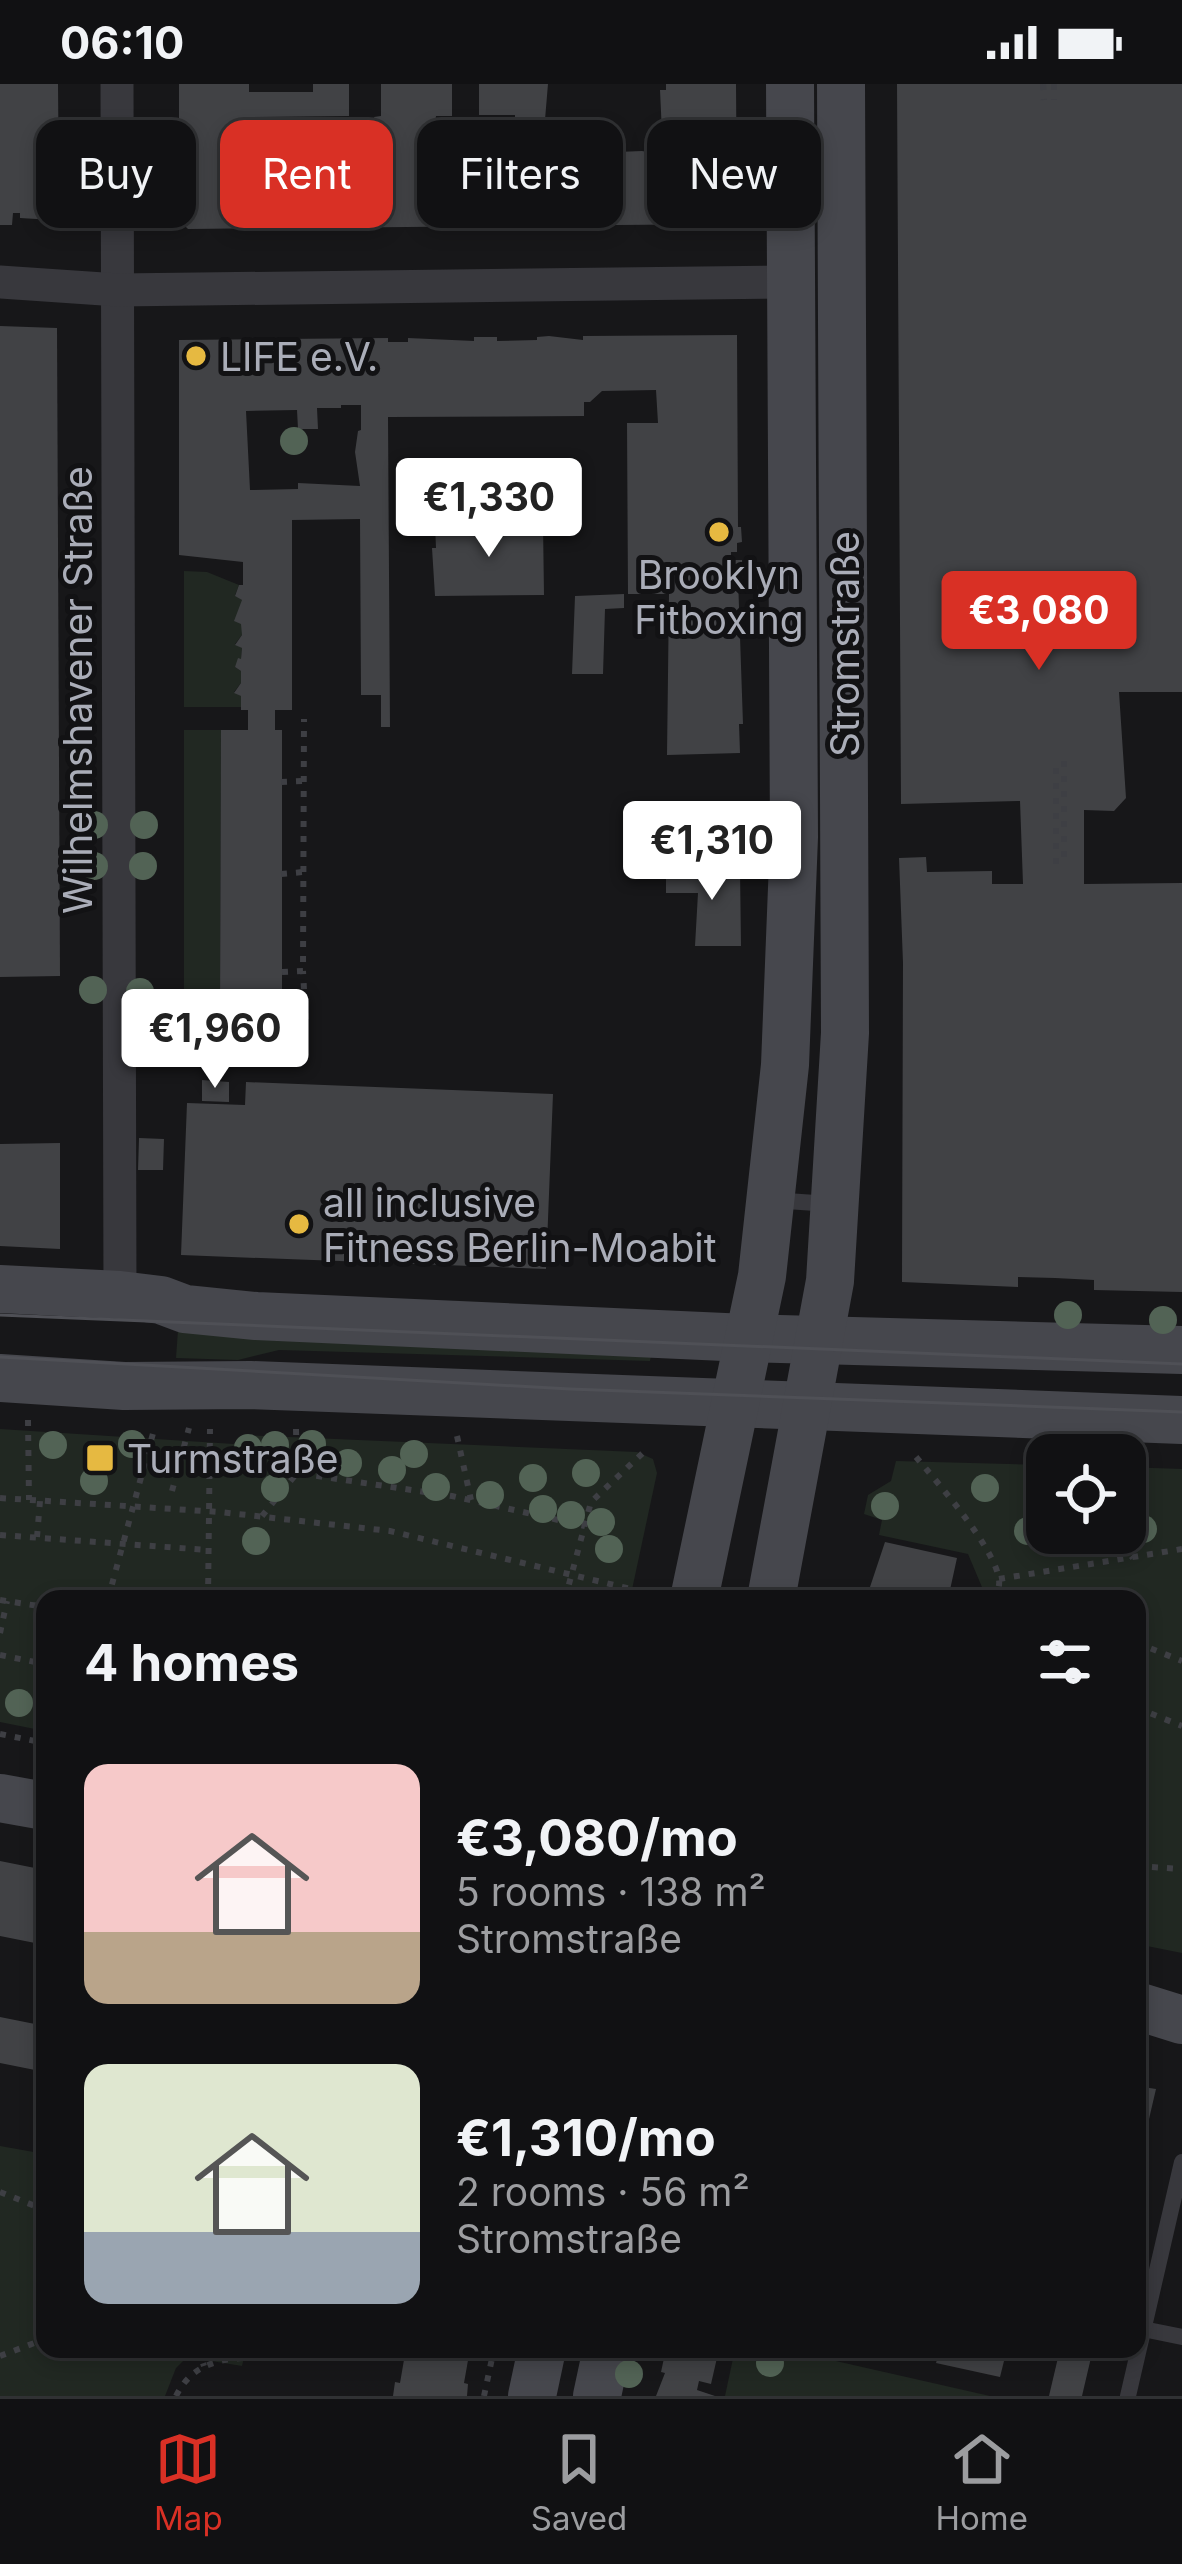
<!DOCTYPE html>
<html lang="en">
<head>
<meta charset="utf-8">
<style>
	body { margin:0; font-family:Inter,sans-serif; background:#1a1a1c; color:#f1f3f6; height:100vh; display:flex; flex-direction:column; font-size:45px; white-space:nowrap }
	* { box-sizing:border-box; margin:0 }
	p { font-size:39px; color:#9c9da0 }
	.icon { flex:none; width:66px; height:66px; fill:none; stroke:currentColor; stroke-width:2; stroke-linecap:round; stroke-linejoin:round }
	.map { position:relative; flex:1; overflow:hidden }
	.panel { position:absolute; left:36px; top:1506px; width:1110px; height:768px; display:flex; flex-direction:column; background:#111113; border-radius:24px; box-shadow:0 6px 18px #0003,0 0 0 3px #303133 }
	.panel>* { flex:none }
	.hud { position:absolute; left:36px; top:36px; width:1110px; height:108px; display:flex; gap:24px }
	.tools { position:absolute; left:1026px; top:1350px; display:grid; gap:24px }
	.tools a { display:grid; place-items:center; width:120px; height:120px; border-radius:24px; background:#111113; box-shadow:0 6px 18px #0003,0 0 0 3px #303133; font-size:60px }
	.price { position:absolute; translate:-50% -102px; padding:0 27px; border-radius:12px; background:#fff; color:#222; font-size:39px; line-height:78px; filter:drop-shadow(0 3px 6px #0008) }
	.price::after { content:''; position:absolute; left:50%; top:72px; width:36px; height:27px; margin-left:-18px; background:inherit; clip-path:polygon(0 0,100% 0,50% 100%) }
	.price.current { background:#d93025; color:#fff }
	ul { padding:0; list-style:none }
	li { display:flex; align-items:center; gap:36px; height:300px; padding:0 48px }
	li span { display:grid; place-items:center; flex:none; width:336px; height:240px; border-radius:24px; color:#555 }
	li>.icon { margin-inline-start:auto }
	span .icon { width:144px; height:144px; fill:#fffc; stroke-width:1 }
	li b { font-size:51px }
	h2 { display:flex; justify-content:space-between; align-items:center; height:144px; padding:0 48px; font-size:51px }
	.chip { padding:0 42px; border-radius:24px; background:#111113; box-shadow:0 6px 18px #0003,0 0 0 3px #303133; font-size:42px; line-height:108px }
	.chip.current { background:#d93025; color:#fff }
	.status { display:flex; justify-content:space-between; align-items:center; height:84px; padding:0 60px; background:#111113; direction:ltr }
	.status svg { height:33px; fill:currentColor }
	.tabs { display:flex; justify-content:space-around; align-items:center; height:168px; border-top:3px solid #303133; background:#111113; font-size:33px; color:#9c9da0 }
	.tabs a { display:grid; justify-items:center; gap:6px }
	.tabs .current { color:#d93025 }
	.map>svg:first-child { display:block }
	.green { fill:#212822 }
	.building { fill:#414245; fill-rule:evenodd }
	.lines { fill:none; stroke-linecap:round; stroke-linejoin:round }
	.path { stroke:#3e3f44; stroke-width:6; stroke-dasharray:6 9; stroke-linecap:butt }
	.lane { stroke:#38383d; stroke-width:16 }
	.street { stroke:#38383d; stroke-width:33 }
	.secondary { stroke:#46474d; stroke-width:48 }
	.tram { stroke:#4f5056; stroke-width:3 }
	.tree { fill:#526355 }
	.poi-dot { fill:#e6b941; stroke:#121214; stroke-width:4.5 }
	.labels { text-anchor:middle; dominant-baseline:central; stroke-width:10; stroke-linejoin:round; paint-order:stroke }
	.poi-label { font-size:39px; fill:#aaadb8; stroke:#121214; text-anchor:start }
	.street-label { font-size:39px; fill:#aaadb8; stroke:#121214 }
</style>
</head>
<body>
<div class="status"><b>06:10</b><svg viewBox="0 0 49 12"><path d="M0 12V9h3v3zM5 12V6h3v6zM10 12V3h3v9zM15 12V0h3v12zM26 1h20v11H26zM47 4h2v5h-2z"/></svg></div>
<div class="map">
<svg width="1182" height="2312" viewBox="0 0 1182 2312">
	<rect width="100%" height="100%" fill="#171719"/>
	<g class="green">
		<path d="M184,487L207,488L239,501L235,511L242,516V551L235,560L242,564L241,575L235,583L241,587V599L234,608L241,612V623H184Z"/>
		<path d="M184,646H221L220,937H184Z"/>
		<path d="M178,1246L652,1266L650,1277L279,1266L238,1276L176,1274Z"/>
		<path d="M0,1345L234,1360L244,1351L637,1368L653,1375L657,1389L630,1515H45V1647L0,1638Z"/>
		<path d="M896,1377L1047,1381V1449H1125V1383L1182,1385V1869L1137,1860V1515H987L968,1470L879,1451L882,1436L864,1430L868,1411L891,1397Z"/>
		<path d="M0,2062L45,2070V2265H246L242,2282L187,2273L176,2284L165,2312H0Z"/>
		<path d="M735,2265H783L990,2312H725Z"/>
	</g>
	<g class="building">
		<path d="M0,0H58L59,115L52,116L53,136L20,134V129H13L12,141H0Z"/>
		<path d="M179,0H249V8H313V0H349V32L250,33L248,79L270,78V74L378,73L374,33L381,32V0H452V32H436L432,72H452V69L468,66L515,65V31H479V0H548L542,71L642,67L663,71L660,6H666V0H736L737,133L730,140L188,145L179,136Z"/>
		<path d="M897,0H1182V608H1119L1126,714L1114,727L1084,726V800L1182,799V1208L1094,1206V1196L1055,1194L1018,1193V1203L902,1198L903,879L899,774L926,773L927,788L992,787V800H1023L1020,717L901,720Z"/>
		<path d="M0,242L57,244L60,892L0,893Z"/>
		<path d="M737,251L738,443H741L742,458L737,459V468H731V476H742V494H738L743,640H739L740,669L667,671L669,510H628L627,339H658L656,306L602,307L590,318H584V332L388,333L390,643H381V611H361L360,435L292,436V626H275V646H282V929H220L221,646H248V626H241V612L234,609L241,599V587L235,583L238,574L241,575L242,564L235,561L242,551L241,540L234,537L242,516L235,512L239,501H243V478L179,471V256L388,254V258H408V254L474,257V253H497V257L537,256V253L549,252L583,256V252ZM341,321H361V346L358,347L355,368L360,402L298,399V405L250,406L246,327L297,326L298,345H318L317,324H341Z"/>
		<path d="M543,440L544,511L435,512L432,464H436L435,441Z"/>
		<path d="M624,510V524L605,525L603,590H572L575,512Z"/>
		<path d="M666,785H740L741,862H695L698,809H666Z"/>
		<path d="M202,996L229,998V1018L202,1017Z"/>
		<path d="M246,998L553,1010L546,1185L181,1171L187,1019L245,1021Z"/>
		<path d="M139,1054L164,1055L163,1086H138Z"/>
		<path d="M60,1059V1165L0,1162V1060Z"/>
		<path d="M885,1458L957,1474L948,1515H879L881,1506L870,1503Z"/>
		<path d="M0,1777L45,1786V1861L0,1852Z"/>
		<path d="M0,1933L45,1942V1988L0,1979Z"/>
		<path d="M1137,2002L1156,2005L1139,2078H1137Z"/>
		<path d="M411,2265H470L464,2299L468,2300L467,2312H393L395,2298L400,2299L405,2270L410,2271Z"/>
		<path d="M666,2265H719L711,2300L699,2297L697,2306L715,2312H656L665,2289L661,2288Z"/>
		<path d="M940,2265H1007L1000,2293L936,2279Z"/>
		<path d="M1060,2265H1093L1082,2312H1049Z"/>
	</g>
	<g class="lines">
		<g class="path">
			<path d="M1043,0L1044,16"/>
			<path d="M1054,0V16"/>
			<path d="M1064,677V781"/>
			<path d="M281,698L304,697"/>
			<path d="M1056,780V677"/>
			<path d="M281,790L303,788"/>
			<path d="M282,888L303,887L304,635"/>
			<path d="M193,939L306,942L303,887"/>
			<path d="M28,1336L29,1416"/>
			<path d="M296,1345L297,1389"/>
			<path d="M457,1352L471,1416"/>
			<path d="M916,1373C937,1398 996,1465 999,1496C1000,1502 997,1509 995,1515"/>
			<path d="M172,1407L189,1344"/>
			<path d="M0,1414L220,1428L390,1447L639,1507"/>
			<path d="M262,1432L297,1389L452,1412L585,1442"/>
			<path d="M1112,1449L1133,1474"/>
			<path d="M0,1451L208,1466"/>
			<path d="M37,1453L40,1417"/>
			<path d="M999,1495L1182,1465"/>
			<path d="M108,1515L155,1342"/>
			<path d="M208,1515L210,1345"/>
			<path d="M565,1515L591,1418L647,1365"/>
			<path d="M0,1516L45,1523"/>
			<path d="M0,1549L7,1517"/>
			<path d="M1137,1559L1182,1577"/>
			<path d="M0,1571L45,1580"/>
			<path d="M1137,1624L1182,1642"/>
			<path d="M0,1650L45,1659"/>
			<path d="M45,1773L39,1803L45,1804"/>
			<path d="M1137,1782L1182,1785"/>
			<path d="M0,2108L45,2126"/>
			<path d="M198,2265L204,2282"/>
			<path d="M0,2272L45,2255"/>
			<path d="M176,2312C194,2276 227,2273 264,2274"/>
			<path d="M484,2312L494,2265"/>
		</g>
		<g class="lane">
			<path d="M772,1116L830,1120"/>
			<path d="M1143,2245L1182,2253"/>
			<path d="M1128,2312L1182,2078"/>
		</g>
		<g class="street">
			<path d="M117,0L120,1211"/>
			<path d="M0,198L118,206L791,198"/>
		</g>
		<g class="secondary">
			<path d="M0,1205L120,1211L161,1216L185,1225L256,1232L747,1254L1182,1266"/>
			<path d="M0,1294L124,1302L251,1301L1182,1336"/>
			<path d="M694,1515L762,1192L785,981L794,753L790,0"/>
			<path d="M771,1515L830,1197L845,949L841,0"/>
			<path d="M0,1714L45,1722"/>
			<path d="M1137,1922L1182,1936"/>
			<path d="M532,2312L542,2265"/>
			<path d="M597,2312L607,2265"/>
		</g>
		<g class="tram">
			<path d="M0,1231L1182,1280"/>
			<path d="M0,1273L570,1305L1182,1328"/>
		</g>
	</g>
	<g class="tree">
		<circle cx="294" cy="357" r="14"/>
		<circle cx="94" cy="741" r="14"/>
		<circle cx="144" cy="741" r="14"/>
		<circle cx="94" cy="782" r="14"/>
		<circle cx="143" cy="782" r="14"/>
		<circle cx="93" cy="906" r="14"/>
		<circle cx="140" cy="908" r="14"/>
		<circle cx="208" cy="932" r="14"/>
		<circle cx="1068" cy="1231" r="14"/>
		<circle cx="1163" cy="1236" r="14"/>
		<circle cx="132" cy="1360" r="14"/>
		<circle cx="312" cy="1360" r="14"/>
		<circle cx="53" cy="1361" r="14"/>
		<circle cx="275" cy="1361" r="14"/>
		<circle cx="248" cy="1364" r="14"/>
		<circle cx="414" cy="1370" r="14"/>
		<circle cx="348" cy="1379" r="14"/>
		<circle cx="392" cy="1386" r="14"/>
		<circle cx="586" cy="1389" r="14"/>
		<circle cx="533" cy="1394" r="14"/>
		<circle cx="94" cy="1397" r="14"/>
		<circle cx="436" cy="1403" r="14"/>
		<circle cx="275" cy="1404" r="14"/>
		<circle cx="985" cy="1404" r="14"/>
		<circle cx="490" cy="1411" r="14"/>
		<circle cx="885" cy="1422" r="14"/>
		<circle cx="543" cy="1425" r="14"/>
		<circle cx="571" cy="1431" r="14"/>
		<circle cx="601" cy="1438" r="14"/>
		<circle cx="1143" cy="1445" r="14"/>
		<circle cx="1028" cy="1447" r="14"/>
		<circle cx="256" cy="1457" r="14"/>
		<circle cx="609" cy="1465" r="14"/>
		<circle cx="19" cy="1619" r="14"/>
		<circle cx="770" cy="2279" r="14"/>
		<circle cx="629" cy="2290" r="14"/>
	</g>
	<g class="poi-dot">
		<circle cx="196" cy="272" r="12"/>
		<circle cx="719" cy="448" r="12"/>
		<circle cx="299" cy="1140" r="12"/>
		<rect x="85" y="1359" width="30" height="30" rx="6"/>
	</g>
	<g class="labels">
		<g class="poi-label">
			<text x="220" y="272">LIFE e.V.</text>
			<text x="719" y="490" text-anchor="middle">Brooklyn<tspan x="719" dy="45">Fitboxing</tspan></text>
			<text x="323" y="1118">all inclusive<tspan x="323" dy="45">Fitness Berlin-Moabit</tspan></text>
			<text x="127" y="1374">Turmstraße</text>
		</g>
		<g class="street-label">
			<text transform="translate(844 560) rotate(-90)">Stromstraße</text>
			<text transform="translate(77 606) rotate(-90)">Wilhelmshavener Straße</text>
		</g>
	</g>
</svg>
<div class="tools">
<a><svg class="icon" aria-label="locate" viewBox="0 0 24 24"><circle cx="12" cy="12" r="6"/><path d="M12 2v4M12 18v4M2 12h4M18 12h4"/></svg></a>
</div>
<b class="price" style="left:489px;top:476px">€1,330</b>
<b class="price current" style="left:1039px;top:589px">€3,080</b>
<b class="price" style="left:712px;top:819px">€1,310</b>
<b class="price" style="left:215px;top:1007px">€1,960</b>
<div class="hud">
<a class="chip">Buy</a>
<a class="chip current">Rent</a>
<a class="chip">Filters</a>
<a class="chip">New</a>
</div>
<section class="panel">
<h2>4 homes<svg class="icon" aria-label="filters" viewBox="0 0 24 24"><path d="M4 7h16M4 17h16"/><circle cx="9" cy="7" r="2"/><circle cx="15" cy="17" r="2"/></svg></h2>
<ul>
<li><span style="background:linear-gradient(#f6c9c9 70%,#b9a48a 0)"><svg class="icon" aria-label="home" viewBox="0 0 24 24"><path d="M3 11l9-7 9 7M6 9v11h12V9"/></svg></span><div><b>€3,080/mo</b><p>5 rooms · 138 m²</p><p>Stromstraße</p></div></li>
<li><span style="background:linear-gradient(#dfe7d0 70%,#9aa5b1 0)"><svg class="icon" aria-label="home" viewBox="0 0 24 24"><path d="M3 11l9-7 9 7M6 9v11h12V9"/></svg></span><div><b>€1,310/mo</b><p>2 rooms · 56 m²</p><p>Stromstraße</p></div></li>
</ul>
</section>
</div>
<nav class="tabs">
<a class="current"><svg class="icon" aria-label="map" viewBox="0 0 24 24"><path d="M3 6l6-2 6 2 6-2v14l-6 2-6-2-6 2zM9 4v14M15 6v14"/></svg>Map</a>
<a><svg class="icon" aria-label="saved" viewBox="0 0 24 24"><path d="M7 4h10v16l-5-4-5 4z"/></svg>Saved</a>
<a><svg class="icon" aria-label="home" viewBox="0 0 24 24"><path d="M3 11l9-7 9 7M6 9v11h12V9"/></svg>Home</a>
</nav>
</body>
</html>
